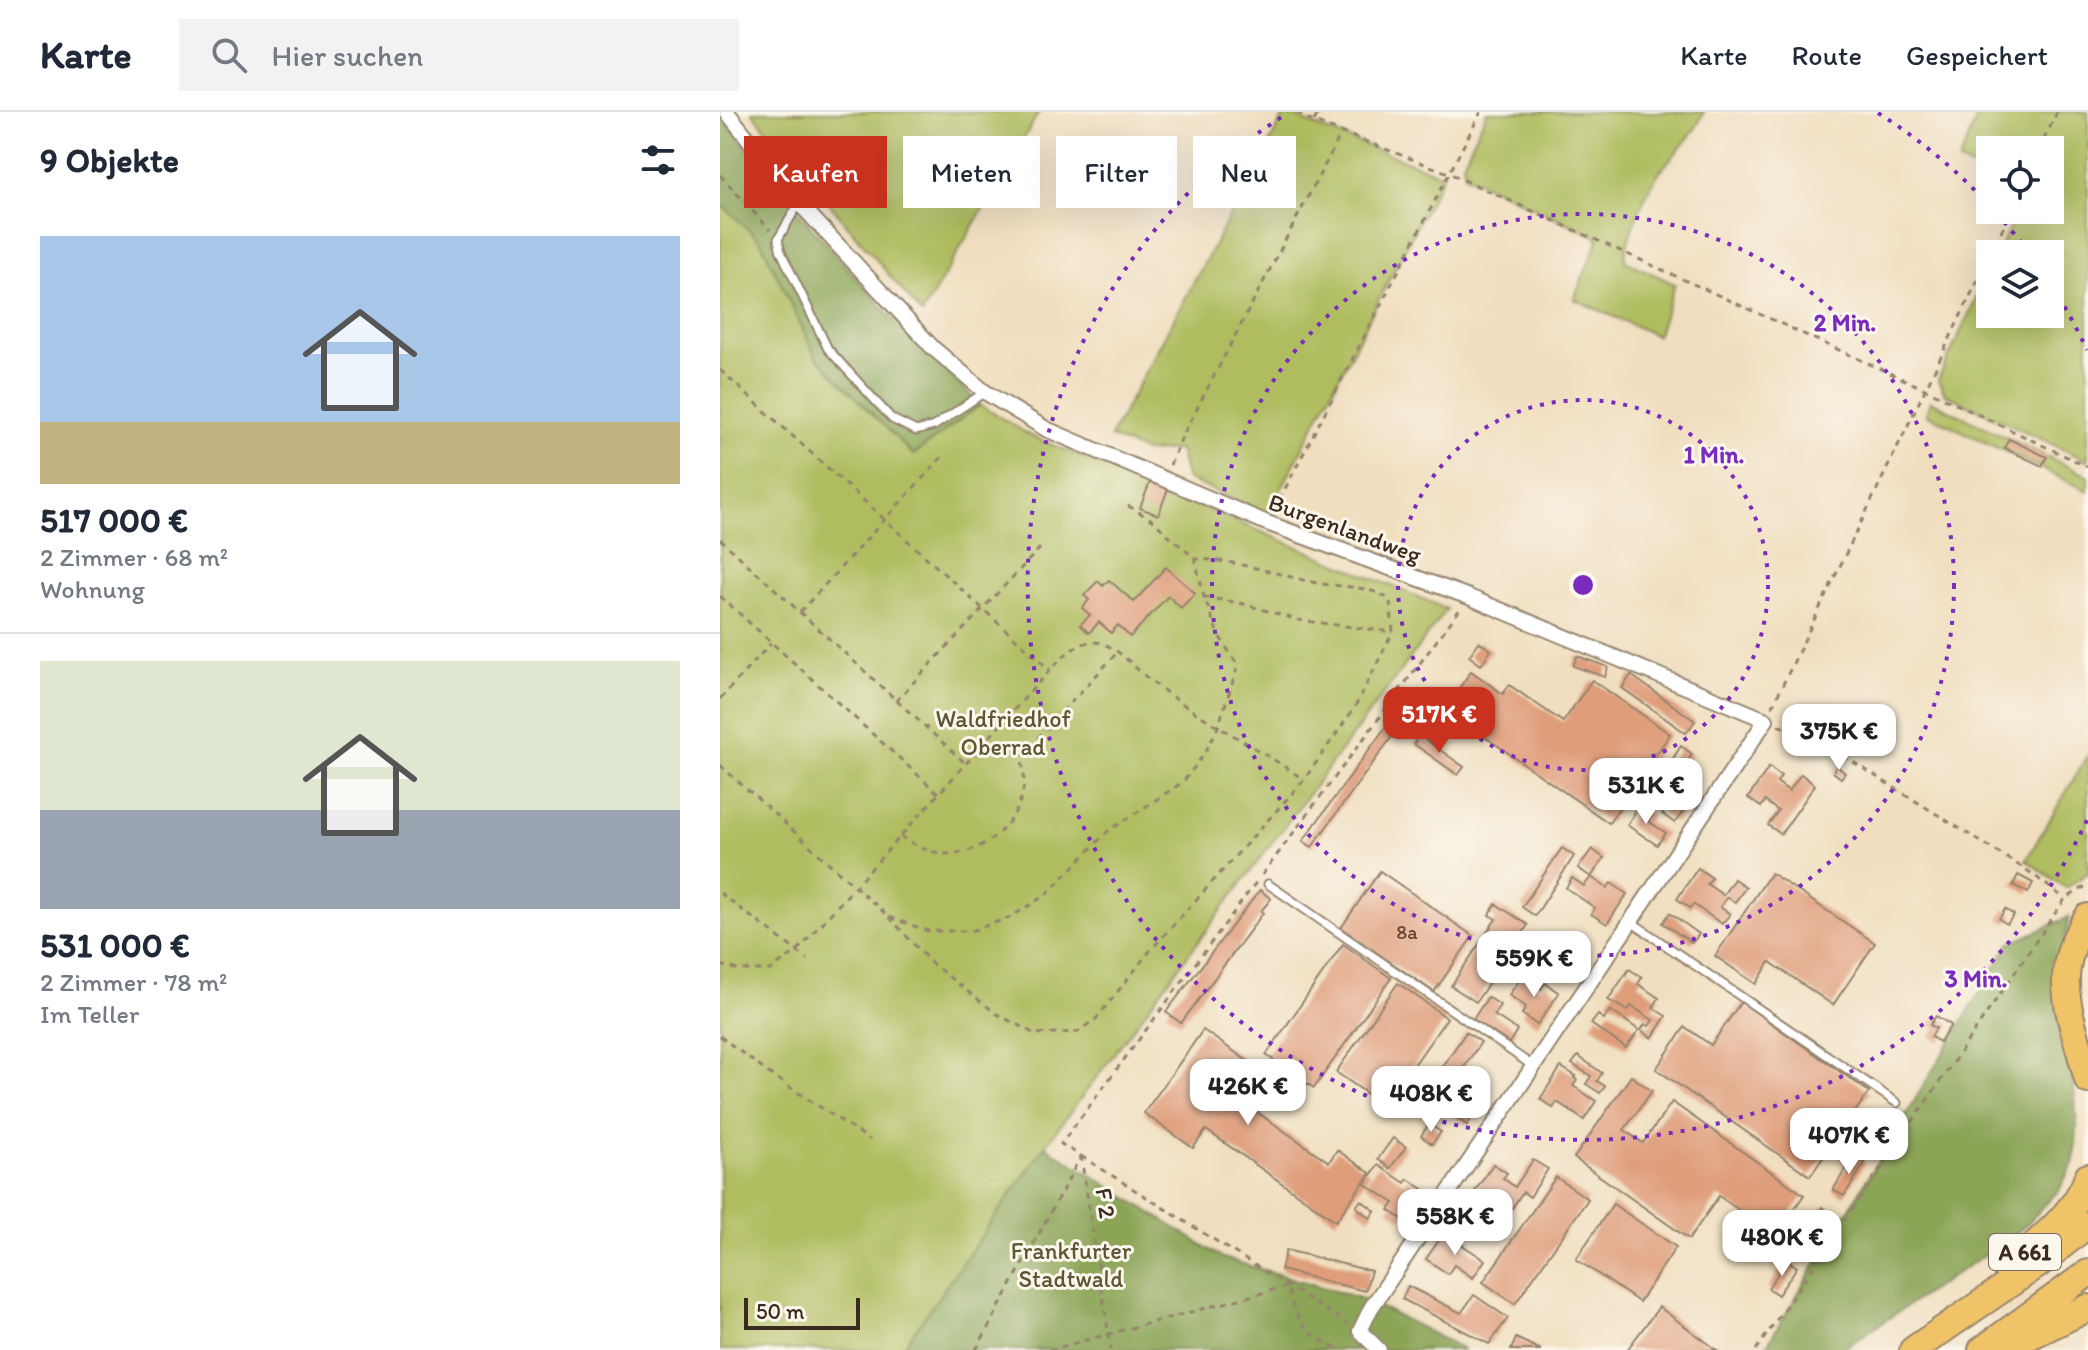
<!DOCTYPE html>
<html lang="de">
<head>
<meta charset="utf-8">
<style>
	body { margin:0; font-family:Itim,sans-serif; background:#f2f2f3; color:#1f2937; height:100vh; display:flex; flex-direction:column; font-size:30px; white-space:nowrap }
	* { box-sizing:border-box; margin:0 }
	p { font-size:26px; color:#747a83 }
	.icon { flex:none; width:44px; height:44px; fill:none; stroke:currentColor; stroke-width:2; stroke-linecap:round; stroke-linejoin:round }
	.map { position:relative; flex:1; overflow:hidden }
	.sheet { display:flex; flex-direction:column; background:#fff; width:720px }
	.sheet>* { flex:none }
	.banner { position:absolute; left:24px; top:24px; width:760px; height:72px; display:flex; gap:16px }
	.tools { position:absolute; left:1256px; top:24px; display:grid; gap:16px }
	.tools a { display:grid; place-items:center; width:88px; height:88px; border-radius:0px; background:#fff; box-shadow:0 8px 32px #0002; font-size:40px }
	.scale { position:absolute; left:24px; bottom:20px; width:116px; box-sizing:border-box; padding-left:8px; border:4px solid #3b2a1e; border-top:0; font-size:22px; line-height:28px; white-space:nowrap; color:#3b2a1e; -webkit-text-stroke:6px #fbf7ec; paint-order:stroke }
	.price { position:absolute; translate:-50% -68px; padding:0 18px; border-radius:16px; background:#fff; color:#222; font-size:26px; line-height:52px; filter:drop-shadow(0 2px 4px #0008) }
	.price::after { content:''; position:absolute; left:50%; top:48px; width:24px; height:18px; margin-left:-12px; background:inherit; clip-path:polygon(0 0,100% 0,50% 100%) }
	.price.on { background:#c8321e; color:#fff }
	ul { padding:0; list-style:none }
	li { display:grid; align-content:center; gap:16px; height:424px; padding:0 40px }
	li+li { border-top:2px solid #e0e1e3 }
	li span { display:grid; place-items:center; height:248px; border-radius:0px; color:#555 }
	li>.icon { margin-inline-start:auto }
	span .icon { width:144px; height:144px; fill:#fffc; stroke-width:1 }
	li b { font-size:34px }
	h2 { display:flex; justify-content:space-between; align-items:center; height:96px; padding:0 40px; font-size:34px }
	.chip { padding:0 28px; border-radius:0px; background:#fff; box-shadow:0 8px 32px #0002; font-size:28px; line-height:72px }
	.chip.on { background:#c8321e; color:#fff }
	header { display:flex; align-items:center; gap:48px; box-sizing:border-box; height:112px; padding:0 40px; background:#fff; border-bottom:2px solid #e0e1e3 }
	header strong { font-size:38px }
	nav { display:flex; gap:44px; margin-inline-start:auto; font-size:28px }
	.search { width:560px; height:72px; background:#f2f2f3; display:flex; align-items:center; gap:20px; box-sizing:border-box; padding:0 28px; border-radius:0px; color:#747a83; font-size:30px }
	main { display:flex; flex:1; min-height:0 }
	.map>svg:first-child { display:block }
	.green { fill:#afbc5f; stroke:#75733e; stroke-width:2 }
	.forest { fill:#8ba456; stroke:#63673a; stroke-width:2 }
	.building { fill:#df9d7a }
	.lines { fill:none; stroke-linecap:round; stroke-linejoin:round }
	.service-casing { stroke:#96846e; stroke-width:11 }
	.minor-casing { stroke:#96846e; stroke-width:18 }
	.motorway-casing { stroke:#96846e; stroke-width:30 }
	.path { stroke:#96846e; stroke-width:3; stroke-dasharray:6 6; stroke-linecap:butt }
	.service { stroke:#fff; stroke-width:7 }
	.minor { stroke:#fff; stroke-width:14 }
	.motorway { stroke:#f1c369; stroke-width:26 }
	.ring { fill:none; stroke:#7b2cbf; stroke-width:4; stroke-dasharray:4 8 }
	.labels { text-anchor:middle; dominant-baseline:central; stroke-width:6; stroke-linejoin:round; paint-order:stroke }
	.number-label { font-size:20px; fill:#644735 }
	.shield { fill:#fbf7ec; stroke:#75685c; stroke-width:2 }
	.shield-label { font-size:22px; font-weight:bold; fill:#3b2a1e }
	.street-label { font-size:24px; fill:#3b2a1e; stroke:#fbf7ec }
	.park-label { font-size:24px; fill:#5e5632; stroke:#fbf7ec }
	.centre { fill:#7b2cbf; stroke:#fbf7ec; stroke-width:4 }
	.ring-label { font-size:24px; text-anchor:middle; font-weight:bold; fill:#7b2cbf; stroke:#fbf7ec; stroke-width:6; stroke-linejoin:round; paint-order:stroke }
</style>
</head>
<body>
<header>
<strong>Karte</strong>
<div class="search"><svg class="icon" aria-label="search" viewBox="0 0 24 24"><circle cx="10" cy="10" r="6"/><path d="M15 15l6 6"/></svg>Hier suchen</div>
<nav><a>Karte</a><a>Route</a><a>Gespeichert</a></nav>
</header>
<main>
<section class="sheet">
<h2>9 Objekte<svg class="icon" aria-label="filters" viewBox="0 0 24 24"><path d="M4 7h16M4 17h16"/><circle cx="9" cy="7" r="2"/><circle cx="15" cy="17" r="2"/></svg></h2>
<ul>
<li><span style="background:linear-gradient(#a9c7e8 75%,#c2b280 0)"><svg class="icon" aria-label="home" viewBox="0 0 24 24"><path d="M3 11l9-7 9 7M6 9v11h12V9"/></svg></span><div><b>517 000 €</b><p>2 Zimmer · 68 m²</p><p>Wohnung</p></div></li>
<li><span style="background:linear-gradient(#dfe7d0 60%,#9aa5b1 0)"><svg class="icon" aria-label="home" viewBox="0 0 24 24"><path d="M3 11l9-7 9 7M6 9v11h12V9"/></svg></span><div><b>531 000 €</b><p>2 Zimmer · 78 m²</p><p>Im Teller</p></div></li>
</ul>
</section>
<div class="map">
<svg width="1368" height="1238" viewBox="0 0 1368 1238">
	<rect width="100%" height="100%" fill="#fbf7ec"/>
	<filter id="ink" filterUnits="userSpaceOnUse"><feTurbulence type="fractalNoise" baseFrequency=".0125" numOctaves="2"/><feDisplacementMap in="SourceGraphic" scale="16" xChannelSelector="R" yChannelSelector="G"/><feConvolveMatrix kernelMatrix="1 2 1 2 8 2 1 2 1" color-interpolation-filters="sRGB"/></filter>
	<filter id="wash" filterUnits="userSpaceOnUse"><feTurbulence type="fractalNoise" baseFrequency=".006" numOctaves="4" result="noise"/><feDisplacementMap in="SourceGraphic" scale="32" xChannelSelector="R" yChannelSelector="G"/><feGaussianBlur stdDeviation="1.8" result="paint"/><feColorMatrix in="noise" values="0 0 0 0 0 0 0 0 0 0 0 0 0 0 0 0 0 1.4 0 .05"/><feComposite in="paint" operator="in"/></filter>
	<g filter="url(#wash)">
		<rect width="100%" height="100%" fill="#f0debf"/>
		<g class="green">
			<path d="M32,0H319L202,202Z"/>
			<path d="M566,0L593,13L723,63L548,403L467,367L459,338L425,340L390,325Z"/>
			<path d="M767,0H984C974,24 954,41 939,61C927,77 904,130 905,149L955,172L937,224L854,187L879,126L745,63L743,51Z"/>
			<path d="M1259,0H1368V349L1225,282L1218,268L1270,157V202H1330V142H1277L1298,98H1330V38H1270V62L1239,50Z"/>
			<path d="M0,91L40,128L96,245L193,343L260,293L311,324L727,497L325,1034L181,1238H0Z"/>
			<path d="M1210,289L1368,364V379L1206,302Z"/>
			<path d="M1368,643V761L1346,776L1306,748Z"/>
		</g>
		<g class="forest">
			<path d="M0,3L86,109L166,199L260,293L193,343L96,245L40,128L0,91Z"/>
			<path d="M1349,805L1336,874L1355,986L1357,1016L1354,1050L1339,1078L1304,1115L1275,1136L1121,1238H1044L1289,832Z"/>
			<path d="M325,1034L503,1146L646,1188L745,1238H181Z"/>
		</g>
		<g id="blocks">
			<g class="building">
				<path d="M1289,327L1327,345L1322,354L1284,336Z"/>
				<path d="M430,370L448,377L438,403L420,396Z"/>
				<path d="M446,455L475,481L461,496L448,484L410,525L398,513L391,521L379,510L369,521L360,513L370,503L362,496L369,488L364,483L378,469L383,474L389,468L414,490Z"/>
				<path d="M759,530L771,538L761,553L749,544Z"/>
				<path d="M857,544L888,555L885,565L853,554Z"/>
				<path d="M751,559L783,582L789,573L843,610L872,568L950,622L889,711L725,597Z"/>
				<path d="M911,563L975,609L966,621L902,576Z"/>
				<path d="M675,602L684,608L592,735L583,729Z"/>
				<path d="M699,623L744,655L738,663L694,632Z"/>
				<path d="M961,634L972,642L964,656L952,648Z"/>
				<path d="M1117,654L1125,661L1121,666L1113,660Z"/>
				<path d="M1049,655L1061,664L1057,670L1069,679L1081,662L1095,673L1061,722L1048,713L1058,699L1045,689L1041,695L1028,686Z"/>
				<path d="M934,659L960,676L963,672L976,680L955,711L942,702L945,698L924,684L931,673L926,670Z"/>
				<path d="M919,694L932,703L928,709L946,721L937,733L907,713Z"/>
				<path d="M842,736L854,744L815,804L802,795Z"/>
				<path d="M872,737L884,746L871,765L858,756Z"/>
				<path d="M978,756L992,766L987,772L1003,783L1014,767L1026,775L1015,790L1007,785L1000,795L1010,802L1002,812L973,792L970,796L957,787Z"/>
				<path d="M660,759L753,824L714,880L621,816Z"/>
				<path d="M1051,761L1155,831L1113,893L1050,850L1036,872L995,844Z"/>
				<path d="M1298,763L1313,771L1308,781L1293,773Z"/>
				<path d="M871,765L887,776L891,771L907,782L887,812L871,802L875,796L846,776L852,766L864,774Z"/>
				<path d="M540,778L551,787L541,799L543,801L461,911L446,900Z"/>
				<path d="M776,792L808,813L756,890L731,874L776,807L769,803Z"/>
				<path d="M1285,797L1294,803L1287,812L1279,807Z"/>
				<path d="M950,801L979,822L972,831L943,811Z"/>
				<path d="M623,832L671,866L594,976L546,943Z"/>
				<path d="M805,836L816,843L802,864L791,857Z"/>
				<path d="M909,857L922,865L918,872L939,886L933,896L946,904L932,926L921,918L925,912L929,914L933,908L911,894L908,899L888,888Z"/>
				<path d="M802,864L821,877L825,871L839,881L817,913L802,902L806,895L789,883Z"/>
				<path d="M678,871L727,906L665,994L616,960Z"/>
				<path d="M768,885L780,893L774,903L797,918L789,931L753,907Z"/>
				<path d="M1021,890L1149,980L1090,1064L936,957L965,915L991,933Z"/>
				<path d="M890,898L919,918L906,936L871,912L878,903L884,907Z"/>
				<path d="M1216,904L1231,913L1220,930L1211,925L1216,916L1210,913Z"/>
				<path d="M483,918L532,952L511,982L609,1050L617,1038L650,1061L616,1109L486,1018L473,1036L424,1001Z"/>
				<path d="M746,920L761,930L738,964L754,975L757,970L770,979L747,1013L726,999L731,991L719,983L705,1003L695,996Z"/>
				<path d="M858,944L882,961L877,969L885,974L880,981L866,972L871,964L852,952Z"/>
				<path d="M841,955L856,964L854,966L857,968L853,974L876,989L864,1008L837,990L833,996L820,987Z"/>
				<path d="M911,964L932,979L904,1018L923,1031L952,990L1084,1083L1055,1124L999,1084L969,1127L854,1046Z"/>
				<path d="M709,1012L721,1020L712,1032L701,1024Z"/>
				<path d="M673,1026L686,1035L670,1056L658,1047Z"/>
				<path d="M1134,1044L1145,1051L1124,1084L1113,1078Z"/>
				<path d="M813,1048L828,1057L810,1085L803,1080L788,1102L768,1089L765,1093L752,1084L773,1052L787,1061L783,1066L795,1075Z"/>
				<path d="M658,1053L685,1071L688,1067L703,1077L682,1107L669,1098L674,1091L645,1072Z"/>
				<path d="M836,1065L868,1087L795,1192L763,1170Z"/>
				<path d="M641,1088L655,1099L650,1106L636,1095Z"/>
				<path d="M893,1092L956,1135L919,1190L856,1147Z"/>
				<path d="M1102,1095L1112,1101L1092,1135L1082,1129Z"/>
				<path d="M724,1121L765,1148L753,1166L734,1153L728,1162L706,1147Z"/>
				<path d="M566,1138L651,1159L645,1179L561,1158Z"/>
				<path d="M1067,1148L1077,1155L1058,1183L1048,1176Z"/>
				<path d="M688,1174L741,1201L754,1183L788,1206L769,1232L682,1187Z"/>
				<path d="M939,1195L997,1238H907Z"/>
				<path d="M796,1226L821,1238H791Z"/>
			</g>
		</g>
	</g>
	<g filter="url(#ink)">
		<use href="#blocks" fill-opacity="0" stroke="#96846e" stroke-width="2"/>
		<g class="lines">
			<defs>
				<g id="service">
					<path d="M79,91L58,127L61,140L108,237L172,307L196,319L214,314L265,280"/>
					<path d="M548,772L813,954"/>
					<path d="M910,809L1177,991"/>
				</g>
				<path id="minor" d="M7,0L79,91L213,236L265,280L326,317L547,411L749,485L1046,608L651,1196L640,1219L659,1238"/>
				<g id="motorway">
					<path d="M1368,805C1327,863 1353,907 1368,968"/>
					<path d="M1287,1158C1315,1131 1355,1103 1368,1065"/>
					<path d="M1285,1236L1368,1196"/>
					<path d="M1193,1238L1317,1153L1368,1112"/>
					<path d="M1262,1238L1368,1161"/>
				</g>
			</defs>
			<use href="#service" class="service-casing"/>
			<use href="#minor" class="minor-casing"/>
			<use href="#motorway" class="motorway-casing"/>
			<g class="path">
				<path d="M577,0L589,8L731,62L1207,278L1368,355"/>
				<path d="M594,9L599,0"/>
				<path d="M1319,38L1337,0"/>
				<path d="M0,63L50,118"/>
				<path d="M1271,142L1291,98"/>
				<path d="M0,258L330,558"/>
				<path d="M450,353L462,325L622,20"/>
				<path d="M554,398L761,0"/>
				<path d="M0,427L245,651"/>
				<path d="M0,484L219,682"/>
				<path d="M484,485L520,491L578,508L673,520"/>
				<path d="M80,500L223,344"/>
				<path d="M0,587L51,531"/>
				<path d="M176,589L321,435"/>
				<path d="M1052,595L1270,143"/>
				<path d="M1058,613L1117,640L1311,761L1345,787"/>
				<path d="M0,653L169,805L208,819H251L291,805L327,782L387,720L463,670L485,641L498,615L518,554L498,522L484,485L475,447L432,408L407,393"/>
				<path d="M180,724C192,732 205,739 220,741C261,747 303,710 304,668C304,660 302,651 302,643L396,542"/>
				<path d="M542,763L741,496"/>
				<path d="M0,781L87,847"/>
				<path d="M169,805L211,851L277,902L315,922L357,920L376,907L429,840L584,668L635,595L673,520L670,488C649,472 618,476 592,470C552,461 515,448 475,447"/>
				<path d="M0,853L19,858H51L77,839L330,558C342,546 356,529 375,530C395,531 415,557 430,568C478,607 534,632 584,668"/>
				<path d="M0,924L47,960L150,1028"/>
				<path d="M361,1044L628,1212"/>
				<path d="M361,1044L391,1238"/>
				<path d="M256,1238L361,1044L341,1032L537,769"/>
				<path d="M329,1238L568,1174C576,1211 585,1221 619,1238"/>
				<path d="M1036,1238L1345,787L1368,773"/>
			</g>
			<use href="#service" class="service"/>
			<use href="#minor" class="minor"/>
			<use href="#motorway" class="motorway"/>
		</g>
	</g>
	<g class="ring">
		<circle cx="863" cy="473" r="185"/>
		<circle cx="863" cy="473" r="371"/>
		<path d="M1367 708A556 556 0 1 1 568 1M1158 1A556 556 0 0 1 1270 94M1276 101A556 556 0 0 1 1307 138M1332 174A556 556 0 0 1 1367 238"/>
	</g>
	<g class="labels">
		<g class="number-label">
			<text x="687" y="820">8a</text>
		</g>
		<rect class="shield" x="1269" y="1122" width="72" height="36" rx="6"/>
		<g class="shield-label">
			<text x="1305" y="1140">A 661</text>
		</g>
		<g class="street-label">
			<text transform="translate(625 416) rotate(20)">Burgenlandweg</text>
			<text transform="translate(386 1091) rotate(81)">F 2</text>
		</g>
		<g class="park-label">
			<text x="283" y="606">Waldfriedhof<tspan x="283" dy="28">Oberrad</tspan></text>
			<text x="351" y="1138">Frankfurter<tspan x="351" dy="28">Stadtwald</tspan></text>
		</g>
	</g>
	<circle cx="863" cy="473" r="12" class="centre"/>
	<g class="ring-label">
		<text x="1125" y="219">2 Min.</text>
		<text x="994" y="351">1 Min.</text>
		<text x="1256" y="875">3 Min.</text>
	</g>
</svg>
<div class="tools">
<a><svg class="icon" aria-label="locate" viewBox="0 0 24 24"><circle cx="12" cy="12" r="6"/><path d="M12 2v4M12 18v4M2 12h4M18 12h4"/></svg></a>
<a><svg class="icon" aria-label="layers" viewBox="0 0 24 24"><path d="M12 4l9 5-9 5-9-5zM3 14l9 5 9-5"/></svg></a>
</div>
<div class="scale">50 m</div>
<b class="price on" style="left:719px;top:643px">517K €</b>
<b class="price" style="left:1119px;top:660px">375K €</b>
<b class="price" style="left:926px;top:714px">531K €</b>
<b class="price" style="left:814px;top:887px">559K €</b>
<b class="price" style="left:528px;top:1015px">426K €</b>
<b class="price" style="left:711px;top:1022px">408K €</b>
<b class="price" style="left:1129px;top:1064px">407K €</b>
<b class="price" style="left:735px;top:1145px">558K €</b>
<b class="price" style="left:1062px;top:1166px">480K €</b>
<div class="banner">
<a class="chip on">Kaufen</a>
<a class="chip">Mieten</a>
<a class="chip">Filter</a>
<a class="chip">Neu</a>
</div>
</div>
</main>
</body>
</html>
